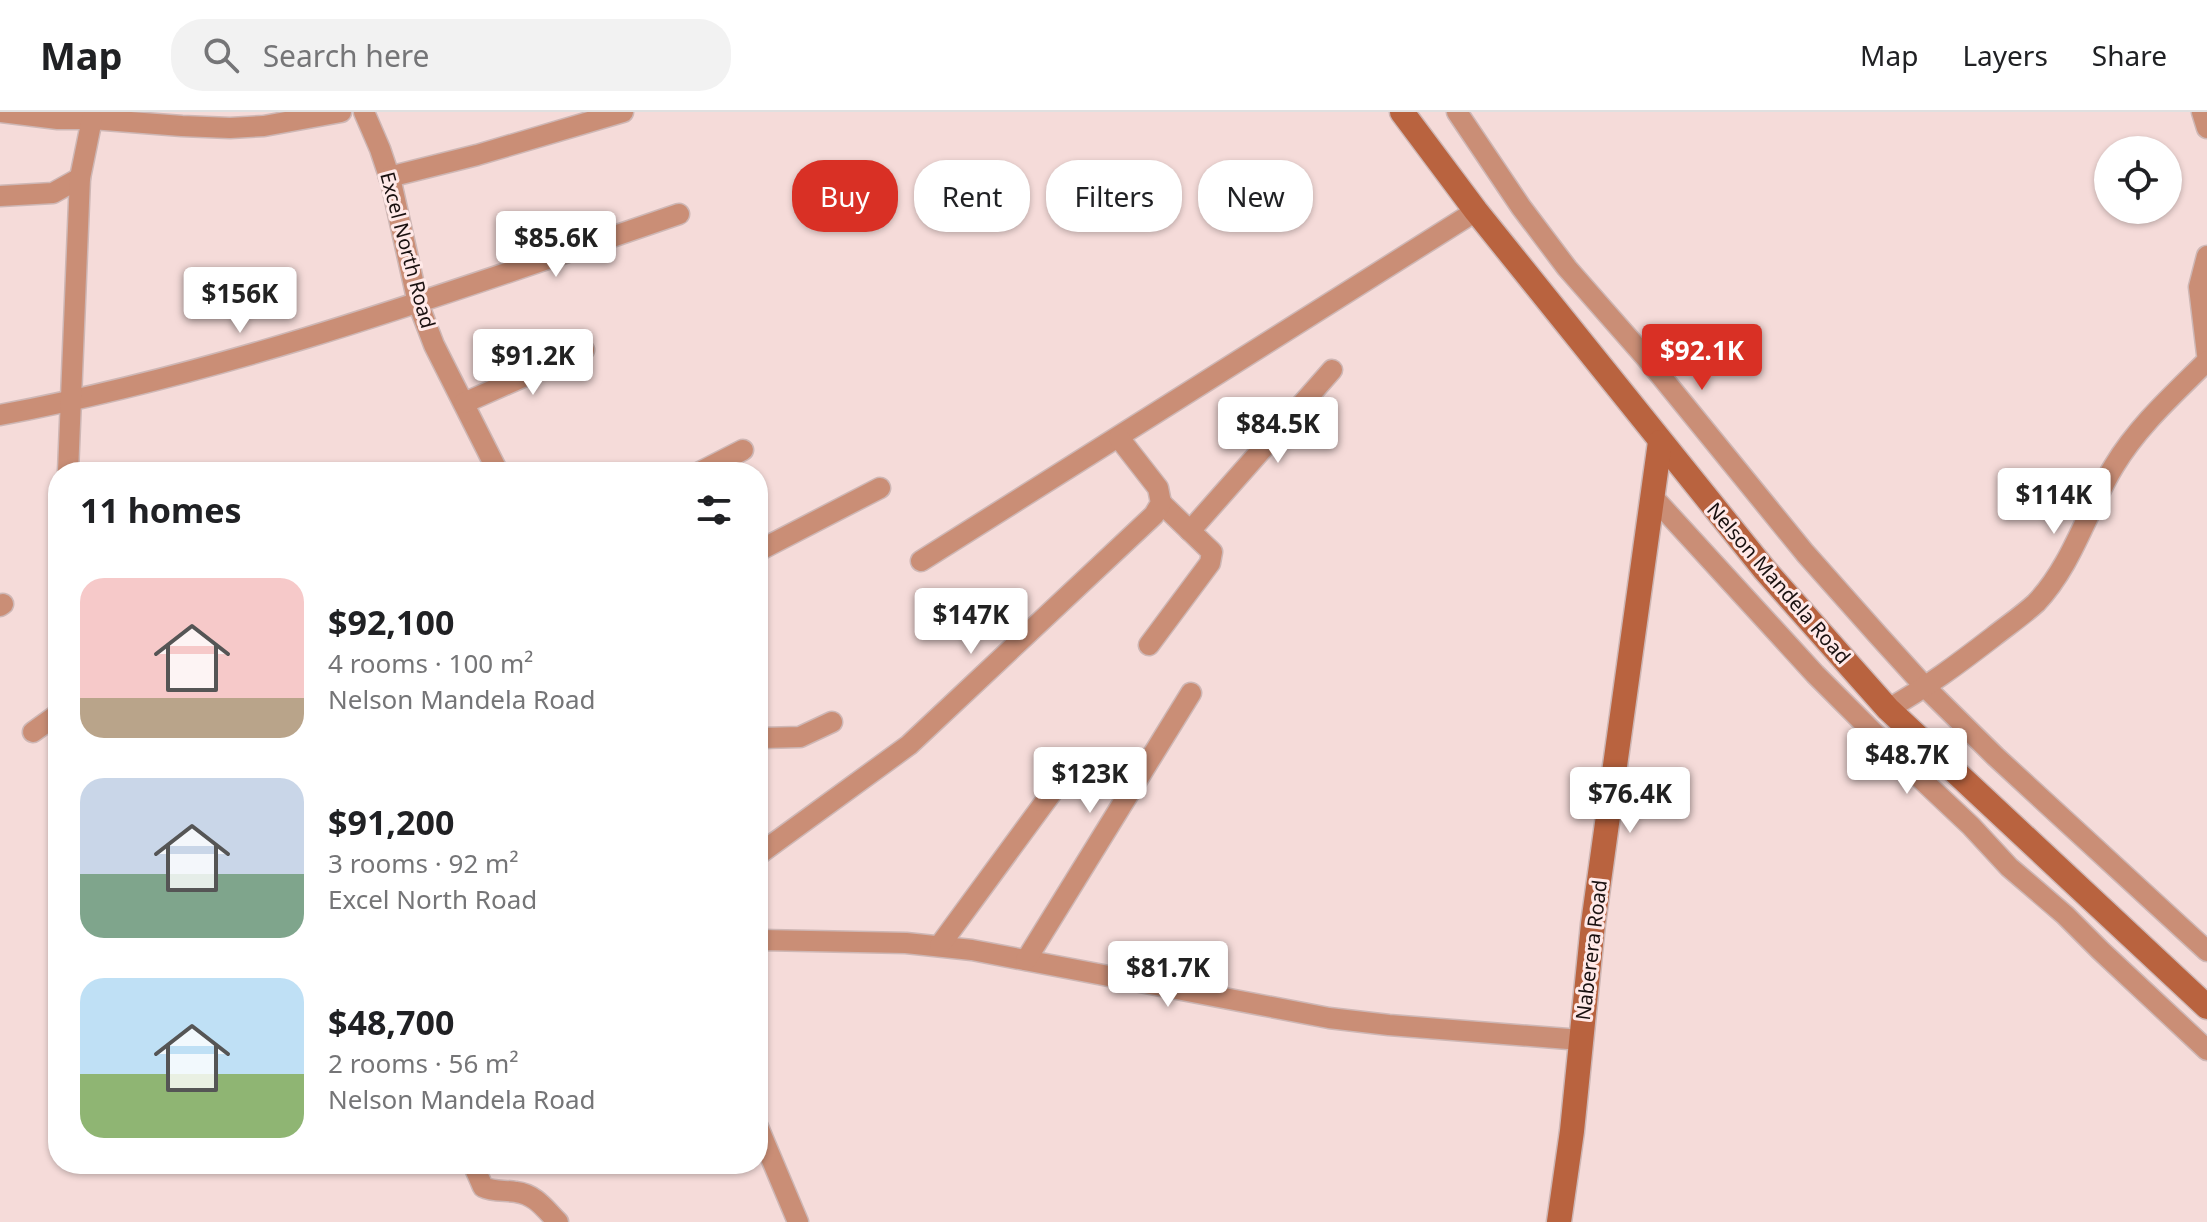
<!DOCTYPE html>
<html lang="en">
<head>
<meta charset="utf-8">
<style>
	body { margin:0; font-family:"Noto Sans",sans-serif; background:#f2f2f2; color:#202124; height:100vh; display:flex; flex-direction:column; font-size:30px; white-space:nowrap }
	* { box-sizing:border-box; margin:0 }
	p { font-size:26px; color:#757577 }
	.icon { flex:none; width:44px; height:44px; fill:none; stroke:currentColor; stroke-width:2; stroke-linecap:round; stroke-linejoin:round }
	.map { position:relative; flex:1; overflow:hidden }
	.panel { position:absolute; left:48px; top:350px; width:720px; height:712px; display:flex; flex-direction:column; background:#fff; border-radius:32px; box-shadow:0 2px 6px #0004 }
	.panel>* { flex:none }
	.banner { position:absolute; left:792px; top:48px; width:760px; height:72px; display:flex; gap:16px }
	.buttons { position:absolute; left:2094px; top:24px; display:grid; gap:16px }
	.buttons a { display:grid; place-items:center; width:88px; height:88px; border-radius:50%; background:#fff; box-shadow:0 2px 6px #0004; font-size:40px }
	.price { position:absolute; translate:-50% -68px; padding:0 18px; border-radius:8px; background:#fff; color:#222; font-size:26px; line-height:52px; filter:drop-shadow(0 2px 4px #0008) }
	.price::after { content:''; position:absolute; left:50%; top:48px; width:24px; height:18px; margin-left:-12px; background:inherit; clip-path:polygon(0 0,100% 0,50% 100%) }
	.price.selected { background:#d93025; color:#fff }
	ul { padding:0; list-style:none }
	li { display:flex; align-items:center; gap:24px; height:200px; padding:0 32px }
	li span { display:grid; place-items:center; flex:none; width:224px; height:160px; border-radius:24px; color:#555 }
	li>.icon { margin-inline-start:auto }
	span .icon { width:96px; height:96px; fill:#fffc; stroke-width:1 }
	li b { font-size:34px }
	h2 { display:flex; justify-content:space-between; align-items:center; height:96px; padding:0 32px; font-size:34px }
	.pill { padding:0 28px; border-radius:32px; background:#fff; box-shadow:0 2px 6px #0004; font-size:28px; line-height:72px }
	.pill.selected { background:#d93025; color:#fff }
	header { display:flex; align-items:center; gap:48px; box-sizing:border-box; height:112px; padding:0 40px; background:#fff; border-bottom:2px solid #e0e0e0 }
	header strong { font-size:38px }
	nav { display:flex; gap:44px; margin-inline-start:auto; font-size:28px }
	.search { width:560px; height:72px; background:#f2f2f2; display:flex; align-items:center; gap:20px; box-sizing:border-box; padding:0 28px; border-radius:32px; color:#757577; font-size:30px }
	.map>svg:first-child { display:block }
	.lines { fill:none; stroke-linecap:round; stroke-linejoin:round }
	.street-casing { stroke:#ceb7b5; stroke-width:23 }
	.secondary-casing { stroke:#ceb7b5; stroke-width:27 }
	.street { stroke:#ca8e76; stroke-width:20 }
	.secondary { stroke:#b9633f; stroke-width:24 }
	.labels { text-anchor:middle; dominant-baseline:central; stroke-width:6; stroke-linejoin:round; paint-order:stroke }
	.street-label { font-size:20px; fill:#1a1110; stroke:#ffe9e8 }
</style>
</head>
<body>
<header>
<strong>Map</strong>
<div class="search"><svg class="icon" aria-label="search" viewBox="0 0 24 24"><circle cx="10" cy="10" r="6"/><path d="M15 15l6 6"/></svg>Search here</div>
<nav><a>Map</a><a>Layers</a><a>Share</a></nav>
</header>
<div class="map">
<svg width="2207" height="1110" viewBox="0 0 2207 1110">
	<rect width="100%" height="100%" fill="#f5dbd9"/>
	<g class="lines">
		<defs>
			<g id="street">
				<path d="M0,0L58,7H92L182,14L230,16L264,14L341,0"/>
				<path d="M364,0L380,37L391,70L418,191L434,233L498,360"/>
				<path d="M1457,0L1521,95L1567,156L1647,247L1805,441L1877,522L1926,576L1996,645L2207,839"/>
				<path d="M2202,0L2207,16"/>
				<path d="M389,65L477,43L623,0"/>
				<path d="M0,84L53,81L80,66"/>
				<path d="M2207,144L2199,175L2207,242"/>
				<path d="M464,291L584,238"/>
				<path d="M0,303C233,259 456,178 679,102"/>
				<path d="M68,360L80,66L92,7"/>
				<path d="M700,360L743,338"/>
				<path d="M1652,384L1815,562L1903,650L1971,714L2009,755L2065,803L2100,838L2207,938"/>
				<path d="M1190,419L1332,258"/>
				<path d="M758,439L880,376"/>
				<path d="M921,449L1476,99"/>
				<path d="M0,494L3,492"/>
				<path d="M1149,533L1210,451L1212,440L1161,391"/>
				<path d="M1888,597C1927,575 1958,552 1993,525C2007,514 2023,503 2036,491C2073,452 2087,398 2114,354C2138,314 2174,282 2207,249"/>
				<path d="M33,620L58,602"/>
				<path d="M758,626L800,625L832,610"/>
				<path d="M758,743L909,633L1154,403L1161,391L1158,376L1119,326"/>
				<path d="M758,828L906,831L972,838L1329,906L1389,913L1581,928"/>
				<path d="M940,833L1064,664"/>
				<path d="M1026,848L1191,581"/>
				<path d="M758,1015L798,1110"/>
				<path d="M473,1052L483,1075C493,1080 505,1078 516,1080C535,1082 545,1097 558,1110"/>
			</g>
			<g id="secondary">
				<path d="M1402,0L1476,99L1764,457L1888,597L2207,895"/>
				<path d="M1559,1110L1572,1019L1593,812L1660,330"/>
			</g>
		</defs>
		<use href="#street" class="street-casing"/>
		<use href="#secondary" class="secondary-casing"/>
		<use href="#street" class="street"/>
		<use href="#secondary" class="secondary"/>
	</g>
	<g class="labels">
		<g class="street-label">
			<text transform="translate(408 138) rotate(75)">Excel North Road</text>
			<text transform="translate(1779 471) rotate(49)">Nelson Mandela Road</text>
			<text transform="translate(1591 838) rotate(-83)">Naberera Road</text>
		</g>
	</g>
</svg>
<div class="buttons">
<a><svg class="icon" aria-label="locate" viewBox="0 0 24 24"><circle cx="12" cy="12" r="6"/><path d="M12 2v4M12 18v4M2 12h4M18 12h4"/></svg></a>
</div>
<b class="price" style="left:556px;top:167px">$85.6K</b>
<b class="price" style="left:240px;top:223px">$156K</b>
<b class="price selected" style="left:1702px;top:280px">$92.1K</b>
<b class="price" style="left:533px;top:285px">$91.2K</b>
<b class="price" style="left:1278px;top:353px">$84.5K</b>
<b class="price" style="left:2054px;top:424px">$114K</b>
<b class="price" style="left:971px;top:544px">$147K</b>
<b class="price" style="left:1907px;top:684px">$48.7K</b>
<b class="price" style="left:1090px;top:703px">$123K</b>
<b class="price" style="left:1630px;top:723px">$76.4K</b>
<b class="price" style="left:1168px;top:897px">$81.7K</b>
<div class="banner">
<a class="pill selected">Buy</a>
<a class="pill">Rent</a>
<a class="pill">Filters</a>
<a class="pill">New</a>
</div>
<section class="panel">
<h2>11 homes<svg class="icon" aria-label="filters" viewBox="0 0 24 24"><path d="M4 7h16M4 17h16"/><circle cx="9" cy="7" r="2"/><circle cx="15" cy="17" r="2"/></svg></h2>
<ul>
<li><span style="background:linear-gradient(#f6c9c9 75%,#b9a48a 0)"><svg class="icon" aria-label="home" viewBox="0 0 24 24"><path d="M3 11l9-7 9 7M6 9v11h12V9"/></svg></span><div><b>$92,100</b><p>4 rooms · 100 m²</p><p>Nelson Mandela Road</p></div></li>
<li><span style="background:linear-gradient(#c9d6e8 60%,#7fa58c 0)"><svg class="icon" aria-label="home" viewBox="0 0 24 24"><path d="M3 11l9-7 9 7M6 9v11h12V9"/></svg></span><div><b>$91,200</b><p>3 rooms · 92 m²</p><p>Excel North Road</p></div></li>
<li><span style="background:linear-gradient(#bfe0f5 60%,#8fb573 0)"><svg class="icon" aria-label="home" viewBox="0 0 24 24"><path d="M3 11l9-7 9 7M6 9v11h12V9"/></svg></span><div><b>$48,700</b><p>2 rooms · 56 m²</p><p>Nelson Mandela Road</p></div></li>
</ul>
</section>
</div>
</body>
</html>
